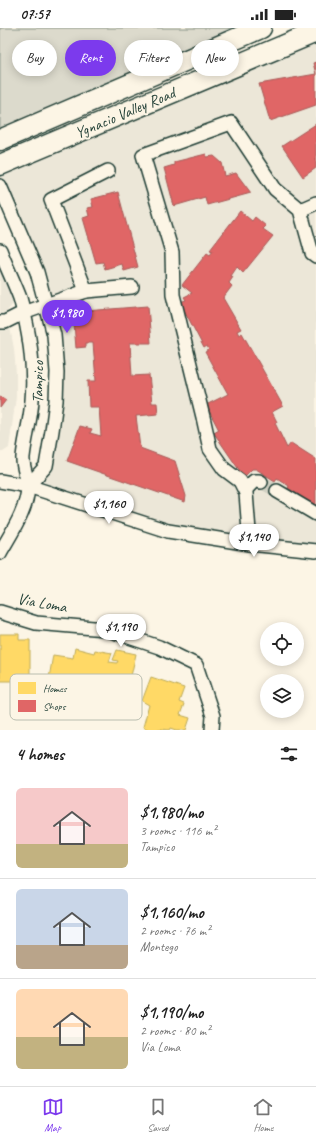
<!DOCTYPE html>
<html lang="en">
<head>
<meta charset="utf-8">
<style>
	body { margin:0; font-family:Caveat,sans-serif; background:#f6f6f6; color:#222; height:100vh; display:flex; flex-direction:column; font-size:15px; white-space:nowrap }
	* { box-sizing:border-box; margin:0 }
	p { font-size:13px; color:#767676 }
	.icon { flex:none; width:22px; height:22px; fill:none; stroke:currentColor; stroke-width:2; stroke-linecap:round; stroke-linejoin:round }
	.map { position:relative; height:702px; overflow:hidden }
	.panel { display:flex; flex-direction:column; background:#fff; flex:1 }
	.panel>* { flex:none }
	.banner { position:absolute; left:12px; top:12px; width:292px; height:36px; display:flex; gap:8px }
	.fabs { position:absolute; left:260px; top:594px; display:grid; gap:8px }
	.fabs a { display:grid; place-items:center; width:44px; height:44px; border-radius:50%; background:#fff; box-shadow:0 2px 10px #0003; font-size:20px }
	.price { position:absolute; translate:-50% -34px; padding:0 9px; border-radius:14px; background:#fff; color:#222; font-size:13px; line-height:26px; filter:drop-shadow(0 1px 2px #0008) }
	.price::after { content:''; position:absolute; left:50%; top:24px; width:12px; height:9px; margin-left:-6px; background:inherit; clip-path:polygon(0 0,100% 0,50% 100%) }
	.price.active { background:#7c3aed; color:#fff }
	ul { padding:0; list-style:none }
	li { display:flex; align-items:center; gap:12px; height:100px; padding:0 16px }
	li+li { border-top:1px solid #e0e0e0 }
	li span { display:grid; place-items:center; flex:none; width:112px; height:80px; border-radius:6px; color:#555 }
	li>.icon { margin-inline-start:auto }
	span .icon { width:48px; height:48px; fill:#fffc; stroke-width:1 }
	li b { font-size:17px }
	h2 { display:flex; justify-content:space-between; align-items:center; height:48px; padding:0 16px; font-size:17px }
	.tag { padding:0 14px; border-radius:18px; background:#fff; box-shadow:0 2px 10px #0003; font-size:14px; line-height:36px }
	.tag.active { background:#7c3aed; color:#fff }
	.status { display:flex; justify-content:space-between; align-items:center; height:28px; padding:0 20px; background:#fff; direction:ltr }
	.status svg { height:11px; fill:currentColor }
	.tab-bar { display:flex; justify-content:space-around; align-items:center; height:56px; border-top:1px solid #e0e0e0; background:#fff; font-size:11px; color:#767676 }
	.tab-bar a { display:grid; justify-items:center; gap:2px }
	.tab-bar .active { color:#7c3aed }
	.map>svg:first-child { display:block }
	.built { fill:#ece7d8 }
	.green { fill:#dcdacc; stroke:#7e8c80 }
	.homes { fill:#ffd966; stroke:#bcaa57 }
	.shops { fill:#e06666; stroke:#a65a57 }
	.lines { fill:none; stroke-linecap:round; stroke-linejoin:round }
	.minor-tunnel { stroke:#d0d0c2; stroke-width:13; stroke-dasharray:13 6; stroke-linecap:butt }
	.minor-casing { stroke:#1f3d34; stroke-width:16 }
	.highway-casing { stroke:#1f3d34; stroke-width:23 }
	.minor { stroke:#fcf5e5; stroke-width:13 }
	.highway { stroke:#fcf5e5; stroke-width:20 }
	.labels { text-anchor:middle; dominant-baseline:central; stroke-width:4; stroke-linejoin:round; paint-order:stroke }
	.street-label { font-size:16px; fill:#1f3d34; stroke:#fcf5e5 }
	.key { fill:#fcf5e5; stroke:#babeb0; stroke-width:1 }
	.key-label { font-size:11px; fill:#1f3d34 }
</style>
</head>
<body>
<div class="status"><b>07:57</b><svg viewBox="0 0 49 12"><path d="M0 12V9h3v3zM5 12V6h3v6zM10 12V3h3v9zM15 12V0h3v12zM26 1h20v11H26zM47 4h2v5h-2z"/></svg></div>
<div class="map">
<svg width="316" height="702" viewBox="0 0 316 702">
	<rect width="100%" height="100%" fill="#fcf5e5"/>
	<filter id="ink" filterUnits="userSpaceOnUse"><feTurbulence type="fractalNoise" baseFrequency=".025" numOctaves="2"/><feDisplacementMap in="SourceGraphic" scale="8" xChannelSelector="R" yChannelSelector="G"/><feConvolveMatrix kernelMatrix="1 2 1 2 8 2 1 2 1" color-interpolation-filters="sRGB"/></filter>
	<g filter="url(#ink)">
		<g class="built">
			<path d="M316,4V523L168,503L28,458L46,438L54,307L0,158V137Z"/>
			<path d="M0,222L19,269L7,283L14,321L16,346V369L9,420L3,424H0Z"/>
		</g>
		<path class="green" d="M0,0H261L0,112Z"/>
		<g class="homes">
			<path d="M0,606H19V612H30V653H0Z"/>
			<path d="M75,620L94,625L95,622L112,625L109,634L117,635L118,633L113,632L117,622L136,626L127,666L107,660L109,654L88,650L87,655L65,650L63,658L48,656L53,627L73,630Z"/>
			<path d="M151,649L184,660L179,674L184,676L180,687L190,690L186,702H177L171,700L170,702L161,701V702H150L143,699L149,677L142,673Z"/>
		</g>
		<g class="shops">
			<path d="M316,34V77L270,93L259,56L316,46L313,35Z"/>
			<path d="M316,96V140L303,149L282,118Z"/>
			<path d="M206,126L207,129L214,128L222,135L225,148L236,145L251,165L207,177L205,169L174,178L164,140L174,137V134Z"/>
			<path d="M118,164L138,239L124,243L122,236L105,241L103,234L96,235L83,190L89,188L87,180L93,179L91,171Z"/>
			<path d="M240,183L252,193L255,189L266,198L263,201L273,208L243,245L237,239L231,248L233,249L229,255L232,258L223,270L241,301L237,303L239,307L242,305L283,378L272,384L277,394L275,395L287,420L291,415L316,431V479L288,460L289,458L277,450L275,453L256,441H252L244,449L214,405L219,402L206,377L228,366L205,324L209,322L207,318L204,320L180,274L186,272L184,269L192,265L182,257L207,225L210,227L213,223L210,222Z"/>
			<path d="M148,278L151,315H130L132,348L149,347L152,375H157L158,386L136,388L140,420L175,433L186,468L185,474L67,433L80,398L92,401L90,405L101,408L99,379H89L88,353H96L93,315H86V319L76,320L73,284Z"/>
			<path d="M0,368L6,372L0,380Z"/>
		</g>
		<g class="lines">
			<path class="minor-tunnel" d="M261,454L277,463"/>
			<defs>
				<g id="minor">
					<path d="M108,143L51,172L86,263L132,259"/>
					<path d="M0,158L37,244L54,307L57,344L56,373L52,403L46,438L28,458"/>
					<path d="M300,182L316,175"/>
					<path d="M0,222C6,238 14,254 20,270C29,301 35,340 32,372C31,391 25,410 23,429C22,439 28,449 28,459C27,483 11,505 0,525"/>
					<path d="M0,294H5L23,285L86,263"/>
					<path d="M0,453L28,458L168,503L250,516L316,523"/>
					<path d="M245,462L254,453H259L261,454"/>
					<path d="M277,463L316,486"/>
					<path d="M250,516L246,465L240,453L224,441L210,421L203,389L173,267L172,224L143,127L231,95L275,161L300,182L312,225L316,228"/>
					<path d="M0,584L36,595L105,601L159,619L196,637L213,688L212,702"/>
				</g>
				<g id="highway">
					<path d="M0,112L261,0"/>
					<path d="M0,137L316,4"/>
				</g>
			</defs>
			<use href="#minor" class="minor-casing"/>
			<use href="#highway" class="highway-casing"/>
			<use href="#minor" class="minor"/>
			<use href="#highway" class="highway"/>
		</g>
	</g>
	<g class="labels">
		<g class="street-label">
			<text transform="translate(125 85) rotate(-23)">Ygnacio Valley Road</text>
			<text transform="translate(38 354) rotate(-89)">Tampico</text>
			<text transform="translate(42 575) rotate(10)">Via Loma</text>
		</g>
	</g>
	<rect x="10" y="646" width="132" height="46" rx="6" class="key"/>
	<rect x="18" y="654" width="18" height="12" fill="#ffd966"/>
	<rect x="18" y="672" width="18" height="12" fill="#e06666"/>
	<g class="key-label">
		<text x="43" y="664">Homes</text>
		<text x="43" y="682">Shops</text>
	</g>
</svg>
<div class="fabs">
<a><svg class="icon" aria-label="locate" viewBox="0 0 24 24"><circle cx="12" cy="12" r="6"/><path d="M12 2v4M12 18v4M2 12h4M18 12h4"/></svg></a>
<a><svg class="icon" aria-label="layers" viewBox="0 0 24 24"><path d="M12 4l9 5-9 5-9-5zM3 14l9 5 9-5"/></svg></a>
</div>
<b class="price active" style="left:67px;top:306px">$1,980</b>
<b class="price" style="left:109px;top:497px">$1,160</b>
<b class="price" style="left:254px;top:530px">$1,140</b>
<b class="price" style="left:121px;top:620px">$1,190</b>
<div class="banner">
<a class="tag">Buy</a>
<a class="tag active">Rent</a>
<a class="tag">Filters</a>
<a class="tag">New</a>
</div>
</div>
<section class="panel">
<h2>4 homes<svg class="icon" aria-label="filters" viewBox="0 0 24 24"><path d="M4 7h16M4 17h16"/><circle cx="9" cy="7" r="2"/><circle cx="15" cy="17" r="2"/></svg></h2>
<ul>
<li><span style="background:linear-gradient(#f6c9c9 70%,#c2b280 0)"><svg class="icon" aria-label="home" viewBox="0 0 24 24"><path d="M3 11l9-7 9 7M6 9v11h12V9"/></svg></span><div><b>$1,980/mo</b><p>3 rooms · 116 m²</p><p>Tampico</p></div></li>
<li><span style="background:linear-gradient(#c9d6e8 70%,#b9a48a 0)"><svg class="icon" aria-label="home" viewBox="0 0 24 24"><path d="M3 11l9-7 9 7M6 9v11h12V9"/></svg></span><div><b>$1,160/mo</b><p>2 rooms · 76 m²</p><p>Montego</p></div></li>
<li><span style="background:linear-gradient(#ffd9b3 60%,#c2b280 0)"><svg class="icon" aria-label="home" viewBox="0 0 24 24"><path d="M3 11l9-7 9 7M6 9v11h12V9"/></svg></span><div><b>$1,190/mo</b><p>2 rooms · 80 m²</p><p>Via Loma</p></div></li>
</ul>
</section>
<nav class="tab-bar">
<a class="active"><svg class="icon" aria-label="map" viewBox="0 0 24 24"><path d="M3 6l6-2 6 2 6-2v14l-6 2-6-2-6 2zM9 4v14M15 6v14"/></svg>Map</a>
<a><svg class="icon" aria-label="saved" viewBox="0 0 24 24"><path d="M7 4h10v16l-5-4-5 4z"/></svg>Saved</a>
<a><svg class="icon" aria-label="home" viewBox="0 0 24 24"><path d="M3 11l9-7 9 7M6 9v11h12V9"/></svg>Home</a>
</nav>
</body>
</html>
